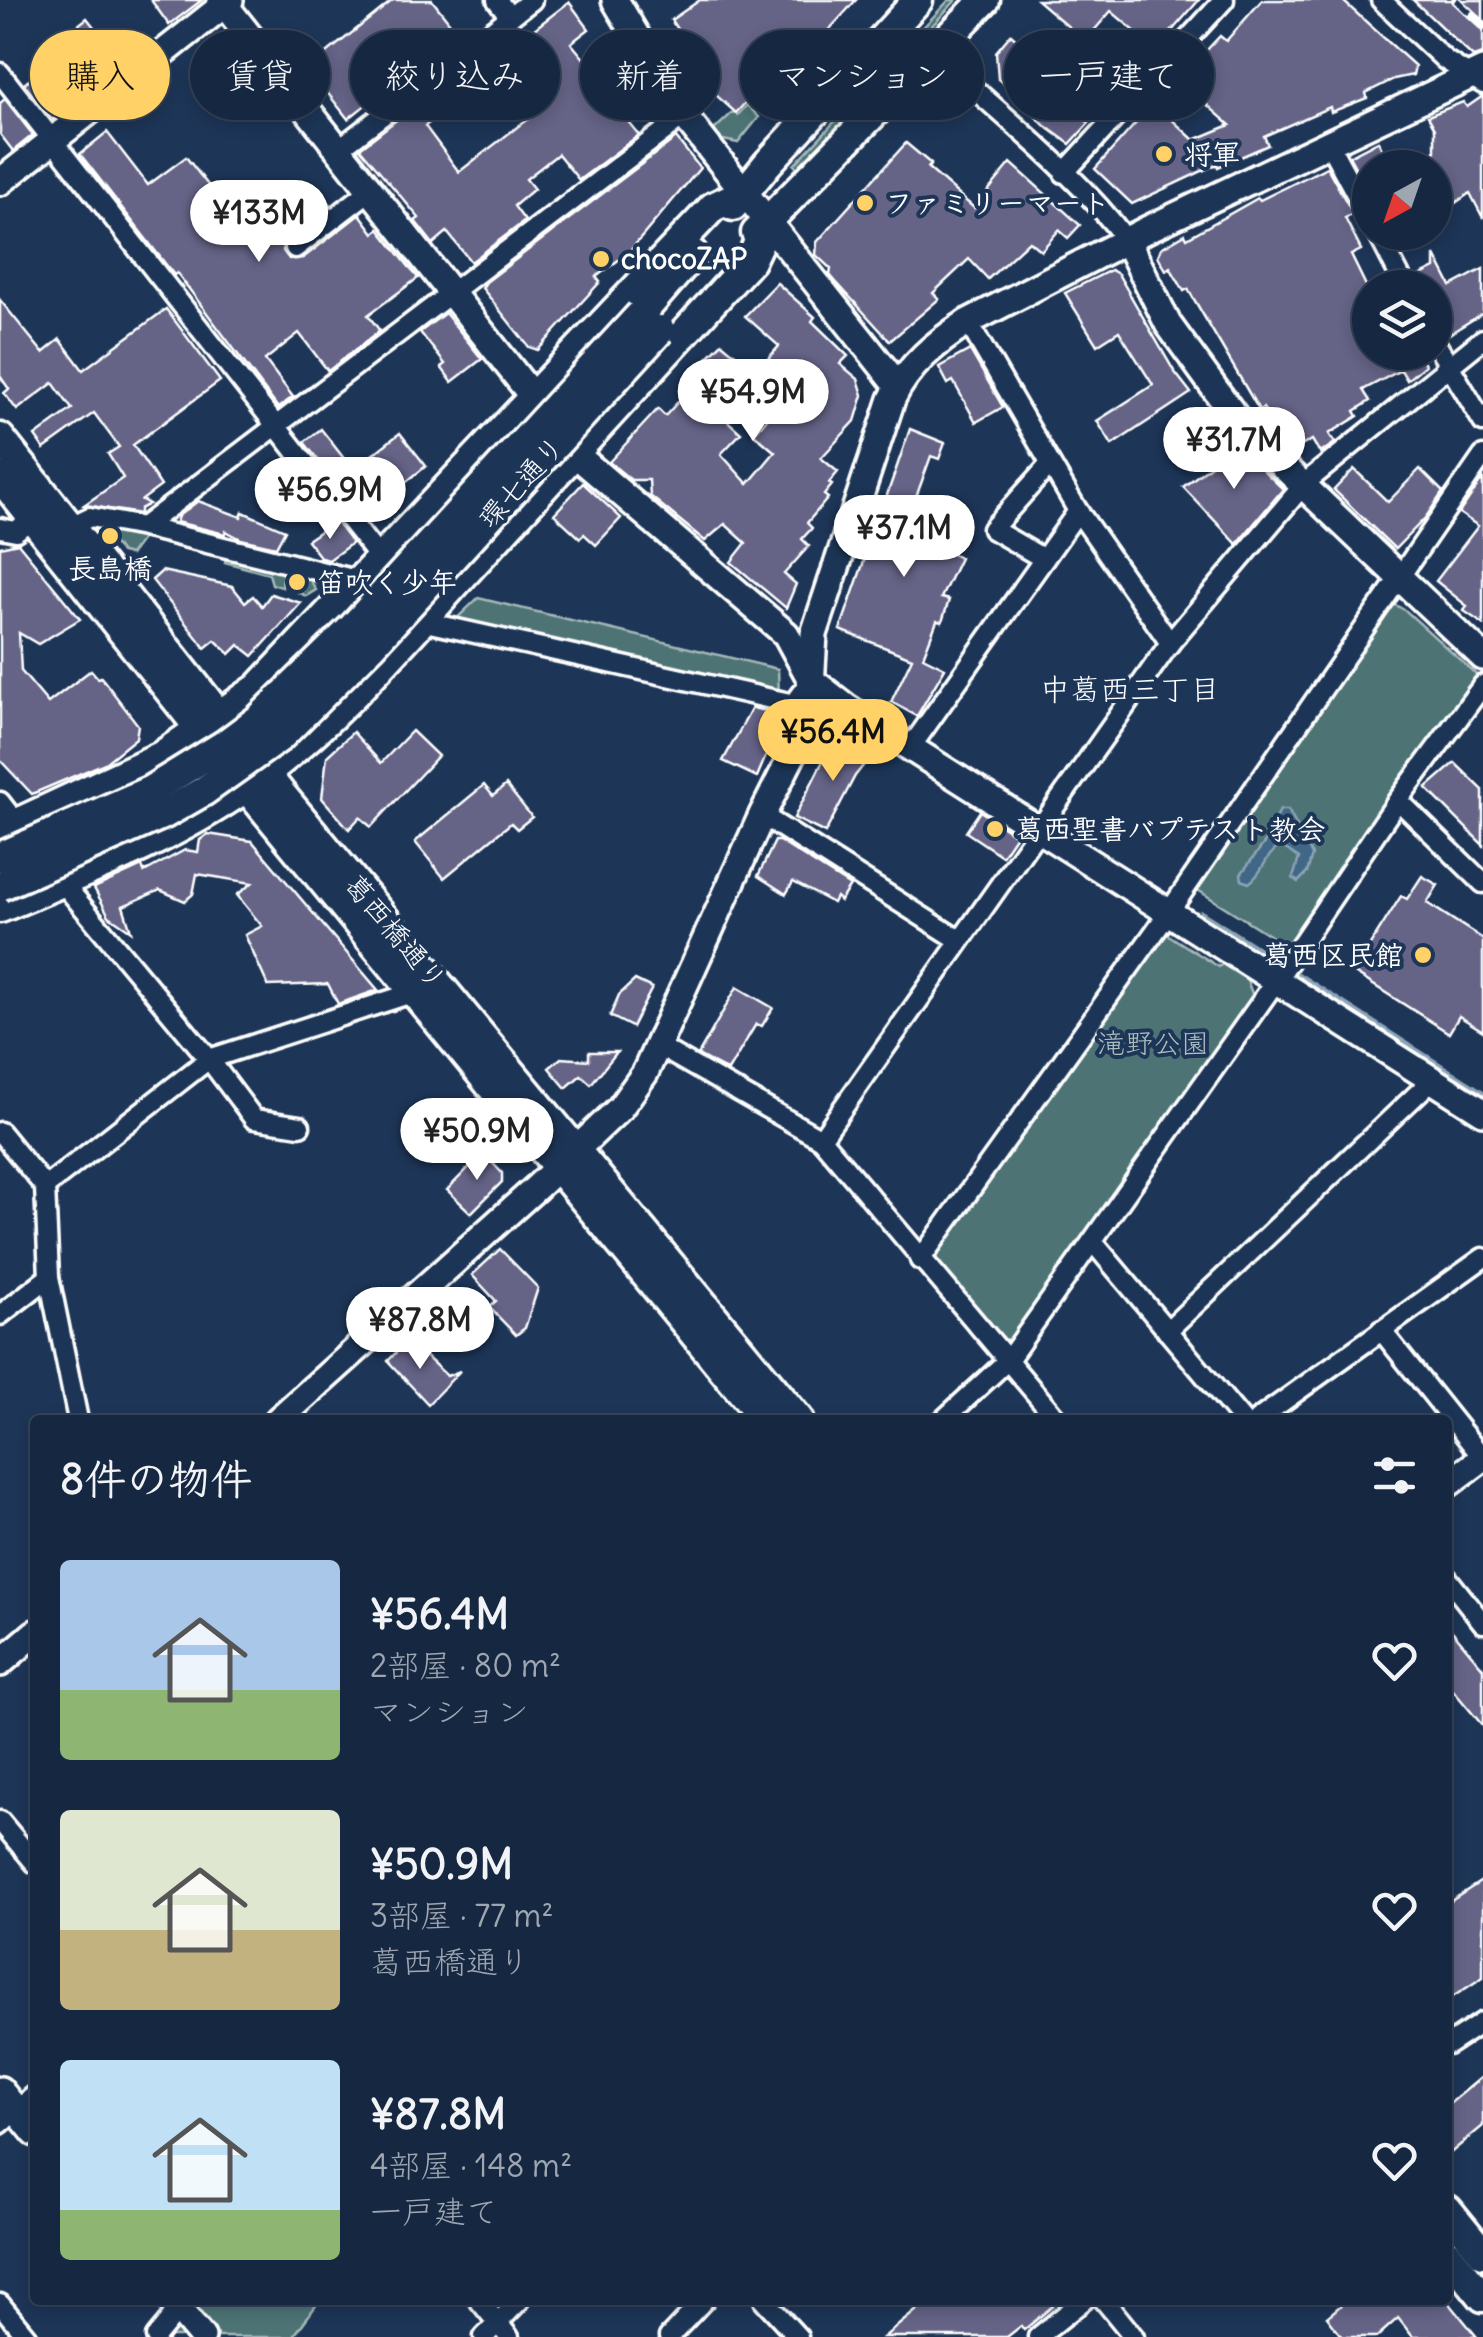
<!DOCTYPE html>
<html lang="ja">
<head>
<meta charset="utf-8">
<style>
	body { margin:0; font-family:Delius,"Klee One",sans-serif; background:#1f3048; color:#f1f3f6; height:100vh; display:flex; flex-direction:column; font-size:38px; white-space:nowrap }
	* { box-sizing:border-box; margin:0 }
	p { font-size:32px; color:#9ea6b1 }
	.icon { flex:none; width:55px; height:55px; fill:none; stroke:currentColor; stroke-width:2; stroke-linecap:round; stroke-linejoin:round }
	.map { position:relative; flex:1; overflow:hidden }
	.panel { position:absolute; left:30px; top:1415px; width:1422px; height:890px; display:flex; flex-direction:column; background:#162841; border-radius:10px; box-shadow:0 5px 15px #0003,0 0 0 2px #35445a }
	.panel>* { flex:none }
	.top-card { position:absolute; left:30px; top:30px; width:1425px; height:90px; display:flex; gap:20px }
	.needle { width:65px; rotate:220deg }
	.tools { position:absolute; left:1352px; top:150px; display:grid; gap:20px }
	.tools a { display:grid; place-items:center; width:100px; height:100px; border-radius:50%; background:#162841; box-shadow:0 5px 15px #0003,0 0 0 2px #35445a; font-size:50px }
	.price { position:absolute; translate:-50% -85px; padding:0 22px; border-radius:35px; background:#fff; color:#222; font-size:32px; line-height:65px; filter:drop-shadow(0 2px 5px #0008) }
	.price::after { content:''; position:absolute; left:50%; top:60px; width:30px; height:22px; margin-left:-15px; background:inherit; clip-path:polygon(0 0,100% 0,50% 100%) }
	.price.current { background:#ffd166; color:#111 }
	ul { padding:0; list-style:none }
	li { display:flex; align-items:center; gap:30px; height:250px; padding:0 30px }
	li span { display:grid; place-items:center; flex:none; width:280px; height:200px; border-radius:10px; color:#555 }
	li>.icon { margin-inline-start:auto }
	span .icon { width:120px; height:120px; fill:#fffc; stroke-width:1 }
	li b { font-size:42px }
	h2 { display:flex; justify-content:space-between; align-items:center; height:120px; padding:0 30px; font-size:42px }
	.tag { padding:0 35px; border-radius:45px; background:#162841; box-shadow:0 5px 15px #0003,0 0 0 2px #35445a; font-size:35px; line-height:90px }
	.tag.current { background:#ffd166; color:#111 }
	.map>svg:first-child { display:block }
	.green { fill:#4e7375; stroke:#a6b9ba; stroke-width:2.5 }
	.water { fill:#3f6786; stroke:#8ca4b6; stroke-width:2.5 }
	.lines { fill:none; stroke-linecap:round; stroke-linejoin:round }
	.stream { stroke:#8ca4b6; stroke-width:6 }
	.building { fill:#656486; stroke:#fff; stroke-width:2.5; fill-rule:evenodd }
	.street-casing { stroke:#fff; stroke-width:25 }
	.secondary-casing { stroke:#fff; stroke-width:32 }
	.primary-casing { stroke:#fff; stroke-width:35 }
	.street { stroke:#1d3557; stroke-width:18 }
	.secondary { stroke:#1d3557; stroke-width:25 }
	.primary { stroke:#1d3557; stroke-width:28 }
	.rail-casing { stroke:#fff; stroke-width:10 }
	.rail { stroke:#1d3557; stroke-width:6; stroke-dasharray:19; stroke-linecap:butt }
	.primary-bridge-casing { stroke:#fff; stroke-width:35; stroke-linecap:butt }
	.primary-bridge { stroke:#1d3557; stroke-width:28 }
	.poi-dot { fill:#ffd166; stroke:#1d3557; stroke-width:4 }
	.labels { text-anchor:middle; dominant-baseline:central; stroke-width:8; stroke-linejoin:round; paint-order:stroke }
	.poi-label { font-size:28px; font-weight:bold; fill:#fff; stroke:#1d3557; text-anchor:start }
	.street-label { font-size:28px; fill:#fff; stroke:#1d3557 }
	.park-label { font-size:28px; fill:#afc0c1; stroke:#1d3557 }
	.neighbourhood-label { font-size:30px; fill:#fff; stroke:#1d3557 }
</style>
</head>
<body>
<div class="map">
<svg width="1483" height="2337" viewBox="0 0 1483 2337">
	<rect width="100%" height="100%" fill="#1d3557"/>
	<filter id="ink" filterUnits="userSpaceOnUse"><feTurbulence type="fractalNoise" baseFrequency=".01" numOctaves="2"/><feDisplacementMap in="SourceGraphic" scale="20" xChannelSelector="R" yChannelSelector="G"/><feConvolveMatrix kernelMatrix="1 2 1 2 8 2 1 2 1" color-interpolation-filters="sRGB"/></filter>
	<g filter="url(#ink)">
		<g class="green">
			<path d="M949,0H956L798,169L794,165Z"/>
			<path d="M747,105L759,117L738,143L719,139L713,131L733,112L738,115Z"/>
			<path d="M109,523L145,535L130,555L121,553L102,528Z"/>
			<path d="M226,550L304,569L316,590L306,596L294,590L297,578L283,575L282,587L272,584L269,574L225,562Z"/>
			<path d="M478,598L778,669L779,697L452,623Z"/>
			<path d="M1392,603L1406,611L1480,678L1287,946L1196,889Z"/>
			<path d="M1162,931L1219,967L1222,964L1247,980L1253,996L1246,1015L1212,1055L1160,1128L1159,1135L1116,1199L1111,1198L1088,1231L1083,1254C1052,1264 1035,1309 1022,1338L1000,1340L936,1266L937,1253L970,1210Z"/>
			<path d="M201,2300H320L293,2337H170Z"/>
		</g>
		<path class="water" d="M1280,810H1288L1312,855L1307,873L1298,882L1293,878L1299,858L1281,846C1264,855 1264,873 1249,883L1242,880L1241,874L1268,838Z"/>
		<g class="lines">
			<g class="stream">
				<path d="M1201,913L1272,958"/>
				<path d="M1298,975L1483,1093"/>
			</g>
		</g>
		<g class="building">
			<path d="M151,0H202L169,25Z"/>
			<path d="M393,0H432L457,32L415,66L419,71L397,88L393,83L348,119L308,68Z"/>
			<path d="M700,0H856L756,111L746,102L736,113L687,69L680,74L669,59L681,50L675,43L683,38L671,20Z"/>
			<path d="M1037,0H1199L1156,49L1111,11L1085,41Z"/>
			<path d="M1262,0H1342L1415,66L1413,75L1394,79L1366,93L1367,98L1331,112L1330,107L1264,136L1268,145L1218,167L1217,164L1132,204L1095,169L1154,103L1194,140L1230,125L1179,80L1220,36L1226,41Z"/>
			<path d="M1413,0H1483V54L1473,57Z"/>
			<path d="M569,2L589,29L571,43L595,72L591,76L639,135L579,180L558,154L526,179L534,189L514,206L525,221L471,262L447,232L433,244L415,221L419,218L360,148L434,91L438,96L505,40L511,47ZM509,91L530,117L459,172L425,126L456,103L472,122Z"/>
			<path d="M87,18L123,64L98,84L62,38Z"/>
			<path d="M1011,34L1059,77L1070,64L1097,85L1076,112L1089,123L1070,144L1044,125L1028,109L1031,106L998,79L996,52Z"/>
			<path d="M44,68L73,104L52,120L24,84Z"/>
			<path d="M1483,96V218L1470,193L1435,217V129L1428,116L1463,102L1467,107Z"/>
			<path d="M5,99L33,135L13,151L0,134V103Z"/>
			<path d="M107,132L148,185L186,157L251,240L285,216L270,196L289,182L305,202L320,191L331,205L284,242L283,251L289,259L303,258L360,214L374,233L379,229L418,278L368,315L380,331L328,371L299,333L265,360L293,397L278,408L177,273L174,275L80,154Z"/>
			<path d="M676,138L700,168L629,252L596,277L600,282L538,350L529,347L482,288L486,282Z"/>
			<path d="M1378,141L1391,168H1370V194L1349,156Z"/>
			<path d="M906,143L931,164L928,168L974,208L1011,163L1080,225L1068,238L1059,230L1041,251L1029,241L988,279L969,259L933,293L939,299L890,341L836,282L830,275L831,269L816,255L817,242Z"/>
			<path d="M1327,167L1353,214L1345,218L1361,250L1351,255L1370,294V352H1427L1429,356L1422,359L1425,365L1407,380L1401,370L1363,390L1370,401L1355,411L1358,416L1329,434L1335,443L1320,453L1312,440L1301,446L1293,432L1285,436L1276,420L1272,423L1263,408L1259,410L1188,289L1184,291L1170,267L1166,270L1158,256L1161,248L1185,234L1187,238L1258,198L1260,200Z"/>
			<path d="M1435,255L1451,286L1483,269V313L1446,336L1435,321V288H1418L1415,278L1435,268Z"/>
			<path d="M1111,270L1118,274L1174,371L1191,393L1112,445L1097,421L1153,385L1119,331L1097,345L1065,293Z"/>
			<path d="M777,283L815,317L812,321L848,356L840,364L858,379L863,395L855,421L821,458L838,472L829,483L832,485L824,495L828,498L807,523L812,528L802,539L809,546L784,574L796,584L786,608L731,562L746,543L725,524L705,541L650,496L649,480H631L609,462L658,409L665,416L697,381L690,375L722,343L752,368L737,400L721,415L741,433L721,454L748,484L775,452L754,434L777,407L748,382L779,346L745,316Z"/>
			<path d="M0,300L43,353L60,339L83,370L166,309L220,381L133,445L161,486L142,500L149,504L140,509V514L84,505L123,478L108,454L119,447L94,413L44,449L35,436L72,409L53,383L17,410L4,393L9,389L0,376Z"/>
			<path d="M445,313L482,359L452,382L441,367L445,364L420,332Z"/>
			<path d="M970,350L1003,407L976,422L953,381L948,384L939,367Z"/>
			<path d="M321,429L353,470L400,433L426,466L395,491L389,498L391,501L373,515L370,511L363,517L304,442Z"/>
			<path d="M910,429L945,443L939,459L931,456L907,522L931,533L927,542L960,558L941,598L949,600L942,622L937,621L923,657L945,668L917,716L891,702L912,658L840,630Z"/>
			<path d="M1237,445L1283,489L1237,544L1183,487Z"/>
			<path d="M1354,469L1388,502L1420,469L1443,492L1426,517L1395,549L1334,490Z"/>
			<path d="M1483,478V624L1464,611L1467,606L1436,581L1478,526L1459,513Z"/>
			<path d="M583,483L621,518L596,545L584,534L580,538L554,514Z"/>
			<path d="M198,501L241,517L243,512L285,530L276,547L241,539L226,531L225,534L176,522L178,516Z"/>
			<path d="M335,521L352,543L329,560L321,558L307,540Z"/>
			<path d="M18,543L80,619L38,644L19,633L21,671L48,703L91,670L98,678L101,677L138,725L136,738L105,763L32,794L0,760V547Z"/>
			<path d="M162,571L232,586L245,602L253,596L262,606L271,594L301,603L253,656L239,645L230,654L215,640L205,648L152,580Z"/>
			<path d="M752,708L776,713L773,720L780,723L757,777L723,761Z"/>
			<path d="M412,731L438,756L371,827L360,817L349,829L322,798L327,756L353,732L381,763Z"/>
			<path d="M861,736L878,747L855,776L825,833L794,818L827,753L832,756L840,743L851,751Z"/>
			<path d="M1455,763L1483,790V845L1426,788Z"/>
			<path d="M484,785L493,796L506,785L532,817L517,829L511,823L444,878L415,842Z"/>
			<path d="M980,811L1016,835L1002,856L966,832Z"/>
			<path d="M208,834L252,841L378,990L338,1004L328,984L268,986L245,935L262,926L237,895L252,883L197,874L193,894L185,901L160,890L123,906L131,931L109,916L94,888L142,866L144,872L185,850L198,852L200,840Z"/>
			<path d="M775,841H779L850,886L840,901L836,897L833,903L793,882L786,894L758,876Z"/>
			<path d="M1422,876L1438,885L1427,903L1483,939V1031L1459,1016L1449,1033L1353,972L1401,896L1407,899Z"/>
			<path d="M635,980L652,988L632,1027L610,1016L619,995Z"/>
			<path d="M737,987L773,1008L762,1026L756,1024L728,1071L698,1055Z"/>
			<path d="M589,1052H617L591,1084L581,1075L566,1088L549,1068L561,1058L589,1060Z"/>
			<path d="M480,1118L495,1136L479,1149L456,1137Z"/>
			<path d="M483,1153L502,1173V1182L471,1213L447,1190Z"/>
			<path d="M500,1249L538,1288L525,1328L516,1335L489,1307L496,1301L472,1275Z"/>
			<path d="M408,1340L447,1376L460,1371L428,1404L388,1361Z"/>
			<path d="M1448,1626L1483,1668V1726L1448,1684Z"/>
			<path d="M1483,1880V1977L1448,2000V1903Z"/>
			<path d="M1483,2076V2126L1448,2155V2105Z"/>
			<path d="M929,2300H1060L1024,2330L1021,2326L1007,2337H884Z"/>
			<path d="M1347,2300H1447L1477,2337H1413L1398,2318L1377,2337H1342L1327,2317Z"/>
		</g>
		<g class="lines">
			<defs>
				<g id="street">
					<path d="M497,0L510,17"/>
					<path d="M1381,0L1445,60L1483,84"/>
					<path d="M935,53C999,114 1074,170 1127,241"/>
					<path d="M0,73L381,560"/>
					<path d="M1329,144L1370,220"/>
					<path d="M340,148L532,0"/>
					<path d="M1064,173L1224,0"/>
					<path d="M1377,232L1406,288"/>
					<path d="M295,248L372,189"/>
					<path d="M968,322L1078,511L1170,643"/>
					<path d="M1435,342L1483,422"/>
					<path d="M69,527L90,517L143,527L360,581"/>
					<path d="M143,527L684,116"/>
					<path d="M0,528L16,531L38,513"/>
					<path d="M1044,559L992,529L1050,464"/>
					<path d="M421,621L794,704L811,681"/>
					<path d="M911,747L1078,511"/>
					<path d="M1398,800L1483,883"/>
					<path d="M0,802L17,824"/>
					<path d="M762,815L959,940"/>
					<path d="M62,882L209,1059L254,1119L300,1126"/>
					<path d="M658,1046L821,1139L1058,1420"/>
					<path d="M0,1132L45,1187L49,1277L78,1420"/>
					<path d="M821,1139L1170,643L1305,483L1483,339"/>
					<path d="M45,1187L209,1059L415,992"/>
					<path d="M1093,1242L1242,1420"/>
					<path d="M920,1260L1169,912L1483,456"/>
					<path d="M0,1315L49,1277"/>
					<path d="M1381,1330L1483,1458"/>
					<path d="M1167,1331L1433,1079"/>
					<path d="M943,1420L1008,1360L1276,981L1398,800L1483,685"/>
					<path d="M1257,1420L1483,1258"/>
					<path d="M1448,1579L1483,1623"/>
					<path d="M0,1821L35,1863"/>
					<path d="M1448,2045L1483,2022"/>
					<path d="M0,2124L35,2095"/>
					<path d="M479,2300L509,2337"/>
					<path d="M764,2300L798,2337"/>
					<path d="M1104,2300L1134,2337"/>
					<path d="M0,2304L27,2337"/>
					<path d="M156,2337L184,2303"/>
					<path d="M484,2337L520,2300"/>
					<path d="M669,2337L704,2300"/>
					<path d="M1038,2337L1084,2300"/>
				</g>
				<g id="secondary">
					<path d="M221,0L533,397"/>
					<path d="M615,0L684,116L898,386"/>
					<path d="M0,182L230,0"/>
					<path d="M1127,241L1168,324L1244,429L1483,657"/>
					<path d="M574,453L786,634L811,680L846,707L1483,1112"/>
					<path d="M278,1420L537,1187L620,1108L645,1073L762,815L809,722L814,634L892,399C908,365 937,342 968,322L1148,229L1483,70"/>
					<path d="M1448,1484L1483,1458"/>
					<path d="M0,1663L35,1633"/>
					<path d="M0,2090L35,2133"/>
					<path d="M171,2300L202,2337"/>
				</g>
				<g id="primary">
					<path d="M733,206L768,163L918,0"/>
					<path d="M756,233L985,0"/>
					<path d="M641,314L693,254"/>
					<path d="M0,438L282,795L799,1420"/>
					<path d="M0,477L246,787L765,1420"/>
					<path d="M0,831L161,756L258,688L713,207L745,192"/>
					<path d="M0,908C83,873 171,840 245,788C333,726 402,642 473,564C565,463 658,362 750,261L768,223"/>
					<path d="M1448,2210L1483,2253"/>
					<path d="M1448,2254L1483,2297"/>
				</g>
			</defs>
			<use href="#street" class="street-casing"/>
			<use href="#secondary" class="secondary-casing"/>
			<use href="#primary" class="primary-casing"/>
			<use href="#street" class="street"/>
			<use href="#secondary" class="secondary"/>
			<use href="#primary" class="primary"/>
			<defs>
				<path id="rail" d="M1456,0L1483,25"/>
			</defs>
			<use href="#rail" class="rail-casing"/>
			<use href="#rail" class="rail"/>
			<defs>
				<g id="primary-bridge">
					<path d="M0,857L151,790L224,745L259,719L353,627L641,314"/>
					<path d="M0,886L164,814L204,791L280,737L372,645L660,330"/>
				</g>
			</defs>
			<use href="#primary-bridge" class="primary-bridge-casing"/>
			<use href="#primary-bridge" class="primary-bridge"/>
		</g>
	</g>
	<g class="poi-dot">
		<circle cx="1164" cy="154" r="10"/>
		<circle cx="865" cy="203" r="10"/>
		<circle cx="601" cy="259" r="10"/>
		<circle cx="110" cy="536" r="10"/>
		<circle cx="297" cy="582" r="10"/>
		<circle cx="995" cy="829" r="10"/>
		<circle cx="1423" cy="955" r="10"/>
	</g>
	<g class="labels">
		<g class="poi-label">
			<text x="1184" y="154">将軍</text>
			<text x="885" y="203">ファミリーマート</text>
			<text x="621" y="259">chocoZAP</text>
			<text x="110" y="568" text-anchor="middle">長島橋</text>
			<text x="317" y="582">笛吹く少年</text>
			<text x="1015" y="829">葛西聖書バプテスト教会</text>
			<text x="1403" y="955" text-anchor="end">葛西区民館</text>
		</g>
		<g class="street-label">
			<text transform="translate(521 482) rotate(-48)">環七通り</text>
			<text transform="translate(396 932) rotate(50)">葛西橋通り</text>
		</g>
		<g class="park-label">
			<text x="1153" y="1043">滝野公園</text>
		</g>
		<g class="neighbourhood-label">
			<text x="1130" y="689">中葛西三丁目</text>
		</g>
	</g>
</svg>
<div class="tools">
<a><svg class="needle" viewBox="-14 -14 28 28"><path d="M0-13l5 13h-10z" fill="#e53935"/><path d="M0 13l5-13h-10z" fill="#9ea6b1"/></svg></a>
<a><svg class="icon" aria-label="layers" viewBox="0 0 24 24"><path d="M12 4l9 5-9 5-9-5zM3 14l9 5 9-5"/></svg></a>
</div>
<b class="price" style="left:259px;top:265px">¥133M</b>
<b class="price" style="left:753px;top:444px">¥54.9M</b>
<b class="price" style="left:1234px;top:492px">¥31.7M</b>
<b class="price" style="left:330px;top:542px">¥56.9M</b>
<b class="price" style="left:904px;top:580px">¥37.1M</b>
<b class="price current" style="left:833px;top:784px">¥56.4M</b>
<b class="price" style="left:477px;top:1183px">¥50.9M</b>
<b class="price" style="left:420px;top:1372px">¥87.8M</b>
<div class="top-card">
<a class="tag current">購入</a>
<a class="tag">賃貸</a>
<a class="tag">絞り込み</a>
<a class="tag">新着</a>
<a class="tag">マンション</a>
<a class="tag">一戸建て</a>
</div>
<section class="panel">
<h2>8件の物件<svg class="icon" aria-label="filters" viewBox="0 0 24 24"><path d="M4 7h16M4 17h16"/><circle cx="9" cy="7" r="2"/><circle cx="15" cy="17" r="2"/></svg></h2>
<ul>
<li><span style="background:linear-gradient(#a9c7e8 65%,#8fb573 0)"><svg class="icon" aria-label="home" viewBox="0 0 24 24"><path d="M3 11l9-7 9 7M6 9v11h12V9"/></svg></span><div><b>¥56.4M</b><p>2部屋 · 80 m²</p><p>マンション</p></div><svg class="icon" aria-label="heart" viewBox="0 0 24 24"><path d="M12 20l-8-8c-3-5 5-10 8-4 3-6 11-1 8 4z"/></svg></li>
<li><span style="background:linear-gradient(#dfe7d0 60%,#c2b280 0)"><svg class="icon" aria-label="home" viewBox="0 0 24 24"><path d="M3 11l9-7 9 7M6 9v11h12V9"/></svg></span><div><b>¥50.9M</b><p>3部屋 · 77 m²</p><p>葛西橋通り</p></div><svg class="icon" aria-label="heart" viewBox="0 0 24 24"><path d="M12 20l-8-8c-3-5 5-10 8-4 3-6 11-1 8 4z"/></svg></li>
<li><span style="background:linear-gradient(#bfe0f5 75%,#8fb573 0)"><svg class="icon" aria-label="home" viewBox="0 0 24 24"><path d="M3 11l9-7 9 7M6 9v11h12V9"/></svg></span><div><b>¥87.8M</b><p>4部屋 · 148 m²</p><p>一戸建て</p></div><svg class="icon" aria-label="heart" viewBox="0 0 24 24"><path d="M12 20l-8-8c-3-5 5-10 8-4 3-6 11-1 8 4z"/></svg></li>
</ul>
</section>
</div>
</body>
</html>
